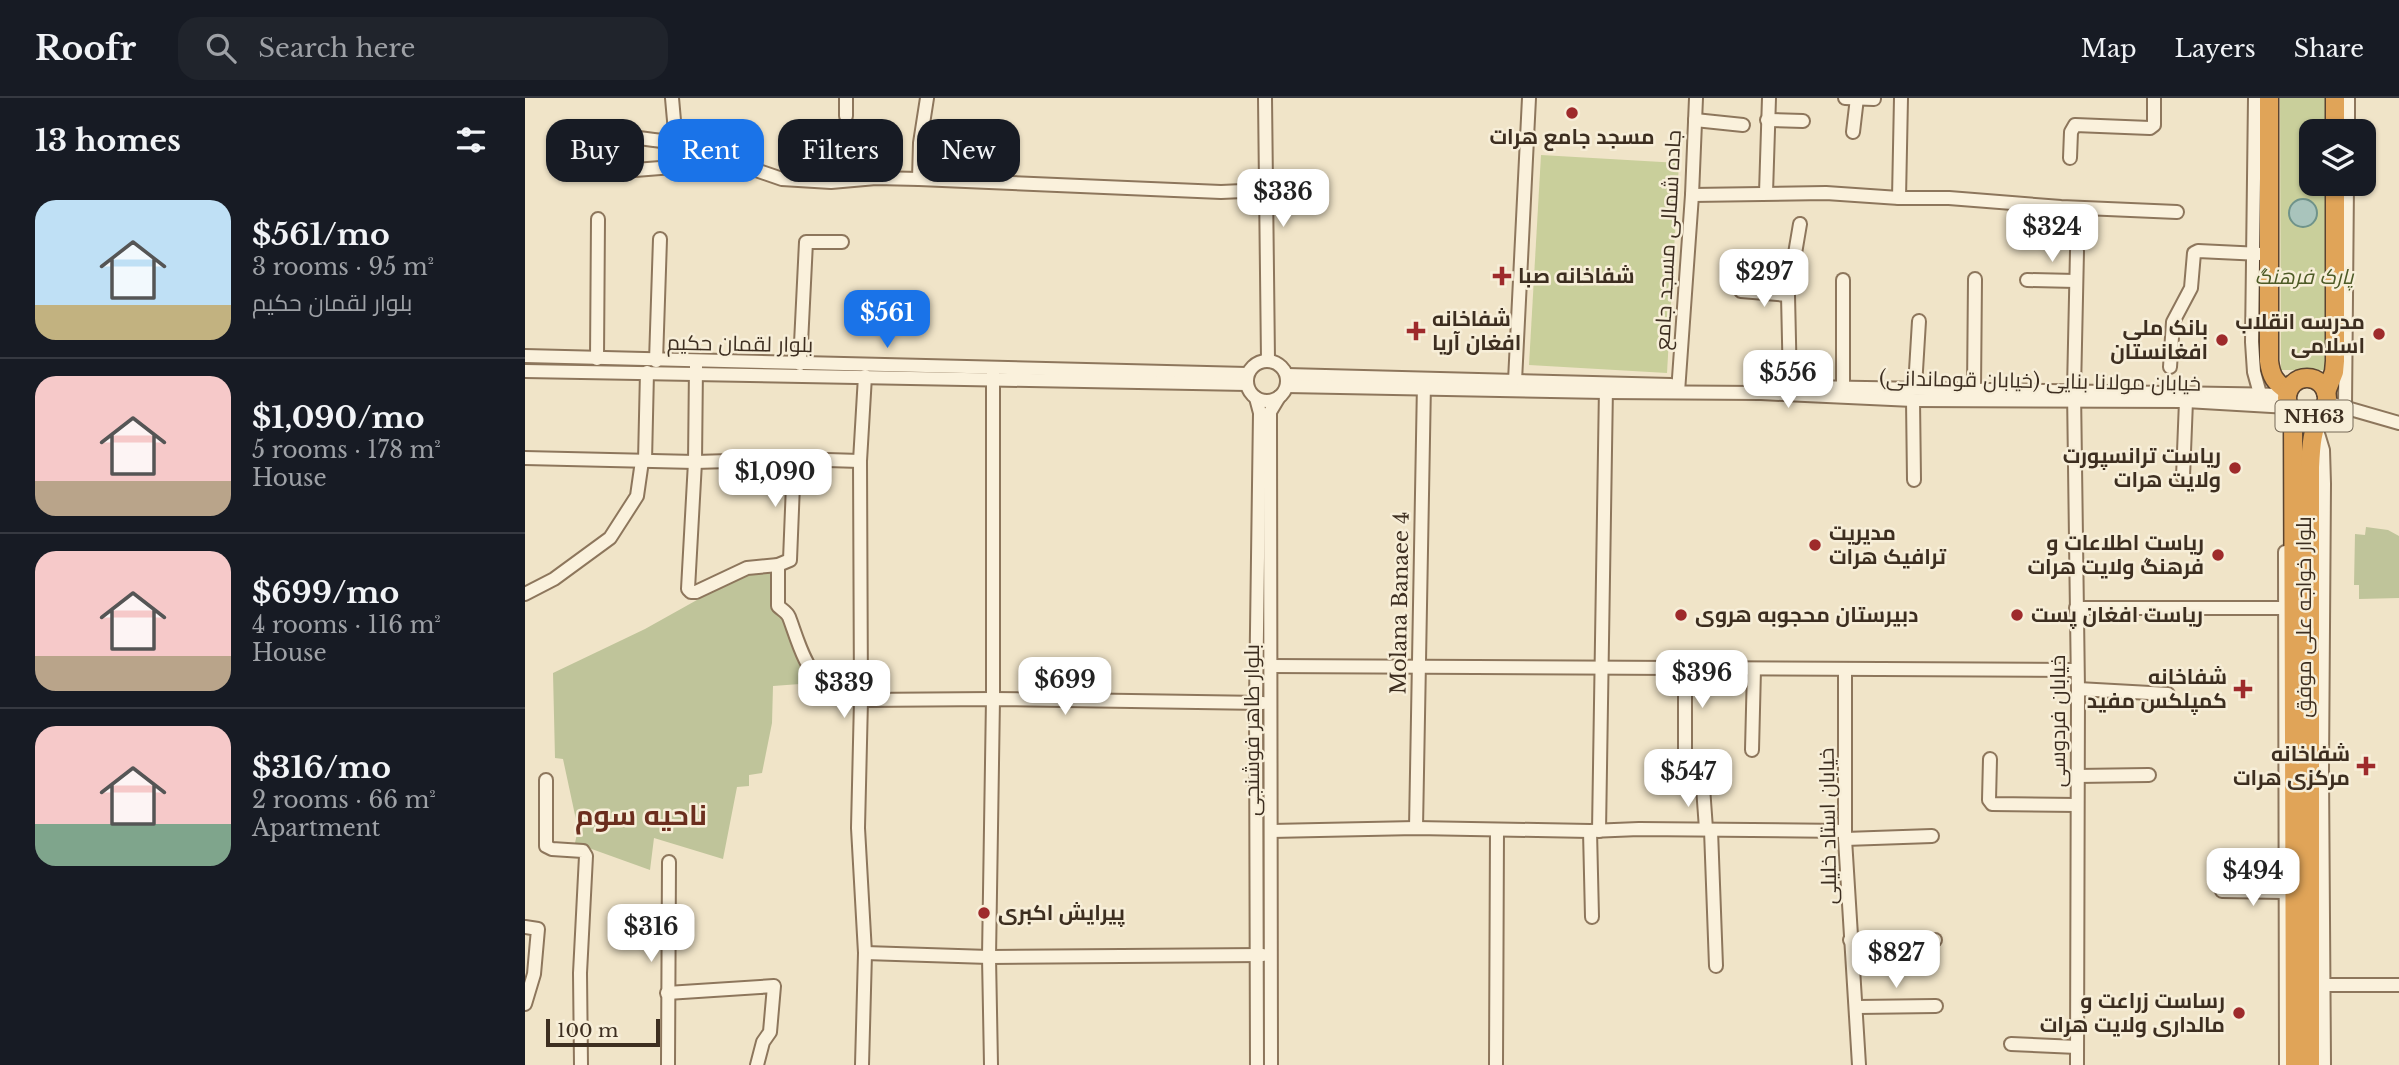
<!DOCTYPE html>
<html lang="en">
<head>
<meta charset="utf-8">
<style>
	body { margin:0; font-family:"Libre Baskerville",Cairo,serif; background:#20242c; color:#f1f3f6; height:100vh; display:flex; flex-direction:column; font-size:26px; white-space:nowrap }
	* { box-sizing:border-box; margin:0 }
	p { font-size:23px; color:#9ea1a6 }
	.icon { flex:none; width:38px; height:38px; fill:none; stroke:currentColor; stroke-width:2; stroke-linecap:round; stroke-linejoin:round }
	.map { position:relative; flex:1; overflow:hidden }
	.panel { display:flex; flex-direction:column; background:#171b24; width:525px }
	.panel>* { flex:none }
	.top-card { position:absolute; left:21px; top:21px; width:665px; height:63px; display:flex; gap:14px }
	.controls { position:absolute; left:1774px; top:21px; display:grid; gap:14px }
	.controls a { display:grid; place-items:center; width:77px; height:77px; border-radius:14px; background:#171b24; box-shadow:0 2px 5px #0004; font-size:35px }
	.scale { position:absolute; left:21px; bottom:18px; width:114px; box-sizing:border-box; padding-left:7px; border:4px solid #3d2e20; border-top:0; font-size:19px; line-height:24px; white-space:nowrap; color:#3d2e20; -webkit-text-stroke:5px #f7eed8; paint-order:stroke }
	.price { position:absolute; translate:-50% -60px; padding:0 16px; border-radius:14px; background:#fff; color:#222; font-size:23px; line-height:46px; filter:drop-shadow(0 2px 4px #0008) }
	.price::after { content:''; position:absolute; left:50%; top:42px; width:21px; height:16px; margin-left:-10px; background:inherit; clip-path:polygon(0 0,100% 0,50% 100%) }
	.price.on { background:#1a73e8; color:#fff }
	ul { padding:0; list-style:none }
	li { display:flex; align-items:center; gap:21px; height:175px; padding:0 35px }
	li+li { border-top:2px solid #363941 }
	li span { display:grid; place-items:center; flex:none; width:196px; height:140px; border-radius:21px; color:#555 }
	li>.icon { margin-inline-start:auto }
	span .icon { width:84px; height:84px; fill:#fffc; stroke-width:1 }
	li b { font-size:30px }
	h2 { display:flex; justify-content:space-between; align-items:center; height:84px; padding:0 35px; font-size:30px }
	.tag { padding:0 24px; border-radius:21px; background:#171b24; box-shadow:0 2px 5px #0004; font-size:24px; line-height:63px }
	.tag.on { background:#1a73e8; color:#fff }
	header { display:flex; align-items:center; gap:42px; box-sizing:border-box; height:98px; padding:0 35px; background:#171b24; border-bottom:2px solid #363941 }
	header strong { font-size:33px }
	nav { display:flex; gap:38px; margin-inline-start:auto; font-size:24px }
	.search { width:490px; height:63px; background:#20242c; display:flex; align-items:center; gap:18px; box-sizing:border-box; padding:0 24px; border-radius:21px; color:#9ea1a6; font-size:26px }
	main { display:flex; flex:1; min-height:0 }
	.map>svg:first-child { display:block }
	.green { fill:#c9cf9b }
	.cemetery { fill:#bfc49a }
	.water { fill:#a9c4bc; stroke:#6f938a; stroke-width:2 }
	.lines { fill:none; stroke-linecap:round; stroke-linejoin:round }
	.minor-casing { stroke:#8d765c; stroke-width:16 }
	.highway-casing { stroke:#5b4430; stroke-width:21 }
	.minor { stroke:#faf1dc; stroke-width:12 }
	.highway { stroke:#e0a458; stroke-width:18 }
	.poi-dot { fill:#9e2a2b; stroke:#f7eed8; stroke-width:2.5 }
	.labels { text-anchor:middle; dominant-baseline:central; stroke-width:5; stroke-linejoin:round; paint-order:stroke }
	.shield { fill:#f7eed8; stroke:#756857; stroke-width:2 }
	.shield-label { font-size:19px; font-weight:bold; fill:#3d2e20 }
	.poi-label { font-size:21px; font-weight:bold; fill:#3d2e20; stroke:#f7eed8; text-anchor:end }
	.street-label { font-size:21px; fill:#3d2e20; stroke:#f7eed8 }
	.park-label { font-size:21px; font-style:italic; fill:#4d5a26; stroke:#f7eed8 }
	.district-label { font-size:28px; font-weight:bold; fill:#6b2e1e; stroke:#f7eed8 }
</style>
</head>
<body>
<header>
<strong>Roofr</strong>
<div class="search"><svg class="icon" aria-label="search" viewBox="0 0 24 24"><circle cx="10" cy="10" r="6"/><path d="M15 15l6 6"/></svg>Search here</div>
<nav><a>Map</a><a>Layers</a><a>Share</a></nav>
</header>
<main>
<section class="panel">
<h2>13 homes<svg class="icon" aria-label="filters" viewBox="0 0 24 24"><path d="M4 7h16M4 17h16"/><circle cx="9" cy="7" r="2"/><circle cx="15" cy="17" r="2"/></svg></h2>
<ul>
<li><span style="background:linear-gradient(#bfe0f5 75%,#c2b280 0)"><svg class="icon" aria-label="home" viewBox="0 0 24 24"><path d="M3 11l9-7 9 7M6 9v11h12V9"/></svg></span><div><b>$561/mo</b><p>3 rooms · 95 m²</p><p>بلوار لقمان حکیم</p></div></li>
<li><span style="background:linear-gradient(#f6c9c9 75%,#b9a48a 0)"><svg class="icon" aria-label="home" viewBox="0 0 24 24"><path d="M3 11l9-7 9 7M6 9v11h12V9"/></svg></span><div><b>$1,090/mo</b><p>5 rooms · 178 m²</p><p>House</p></div></li>
<li><span style="background:linear-gradient(#f6c9c9 75%,#b9a48a 0)"><svg class="icon" aria-label="home" viewBox="0 0 24 24"><path d="M3 11l9-7 9 7M6 9v11h12V9"/></svg></span><div><b>$699/mo</b><p>4 rooms · 116 m²</p><p>House</p></div></li>
<li><span style="background:linear-gradient(#f6c9c9 70%,#7fa58c 0)"><svg class="icon" aria-label="home" viewBox="0 0 24 24"><path d="M3 11l9-7 9 7M6 9v11h12V9"/></svg></span><div><b>$316/mo</b><p>2 rooms · 66 m²</p><p>Apartment</p></div></li>
</ul>
</section>
<div class="map">
<svg width="1874" height="967" viewBox="0 0 1874 967">
	<rect width="100%" height="100%" fill="#f0e4c8"/>
	<g class="green">
		<path d="M1755,0H1801L1802,33H1787V86H1802V272H1756Z"/>
		<path d="M1016,57L1154,65L1142,275L1004,267Z"/>
	</g>
	<g class="cemetery">
		<path d="M1841,429L1863,432L1874,438V500L1834,501V487H1829L1830,436L1840,437Z"/>
		<path d="M249,473L259,519L282,575L275,586L248,588L247,625L237,675L224,677V688L212,689L198,761L129,740L125,772L50,745L53,731L38,661L30,660L28,575L120,531L222,474Z"/>
	</g>
	<circle class="water" cx="1778" cy="115" r="14"/>
	<g class="lines">
		<defs>
			<g id="minor">
				<path d="M147,0L151,45"/>
				<path d="M740,0L743,262"/>
				<path d="M1320,0L1349,1"/>
				<path d="M1730,0L1727,244L1729,274L1737,303"/>
				<path d="M321,18V0"/>
				<path d="M1170,22L1218,27"/>
				<path d="M1242,22L1278,23"/>
				<path d="M1823,33V0"/>
				<path d="M1328,34L1332,0"/>
				<path d="M96,37C110,41 148,42 157,49L178,46L188,47L228,71L257,81L306,84L351,80L394,81L696,94L740,92"/>
				<path d="M1545,60L1546,34L1550,27L1625,30L1629,27V0"/>
				<path d="M53,72H110L148,69L157,49"/>
				<path d="M394,81L395,45L402,0"/>
				<path d="M1241,95L1244,0"/>
				<path d="M1167,97L1301,95L1374,100H1424L1536,109L1652,114"/>
				<path d="M1374,100L1376,0"/>
				<path d="M1552,153L1549,292L1553,591L1552,967"/>
				<path d="M1502,182L1551,183"/>
				<path d="M1216,193L1263,197"/>
				<path d="M0,258L722,276"/>
				<path d="M72,261L73,121"/>
				<circle cx="742" cy="283" r="20"/>
				<path d="M131,263L135,141"/>
				<path d="M275,266L281,144H317"/>
				<path d="M171,268L170,364L163,491L166,494H171L222,470L253,467L265,462L269,361"/>
				<path d="M1645,269L1648,224L1666,190L1669,155L1673,153L1736,156"/>
				<path d="M0,273L722,286"/>
				<path d="M762,277L1146,287"/>
				<path d="M990,283L1004,0"/>
				<path d="M762,288L1080,294L1236,295L1388,302L1661,303L1764,309"/>
				<path d="M1265,288L1263,197L1275,126"/>
				<path d="M1279,289L1762,297"/>
				<path d="M1318,289V182"/>
				<path d="M1390,289L1394,223"/>
				<path d="M1449,292L1450,181"/>
				<path d="M1153,294L1167,97L1171,0"/>
				<path d="M731,300L735,315L731,604L732,967"/>
				<path d="M1388,302L1389,382"/>
				<path d="M1801,304L1874,325"/>
				<path d="M1820,310L1822,86"/>
				<path d="M1791,329L1798,352L1799,386L1797,673L1799,967"/>
				<path d="M0,360L170,364L269,361L335,363"/>
				<path d="M120,363L122,274"/>
				<path d="M1658,379L1661,303"/>
				<path d="M1760,454L1761,967"/>
				<path d="M253,467V508C257,512 262,514 264,519C270,534 281,576 297,581C308,585 323,582 335,582"/>
				<path d="M0,496L29,481L85,440L112,398L117,363"/>
				<path d="M1551,510H1766"/>
				<path d="M746,568L1552,572"/>
				<path d="M1160,570V653"/>
				<path d="M1320,571V741L1334,967"/>
				<path d="M1553,591L1643,596"/>
				<path d="M336,602L468,601L738,605"/>
				<path d="M1227,652L1229,571"/>
				<path d="M1465,661L1464,702L1467,706L1552,707"/>
				<path d="M1552,678L1624,677"/>
				<path d="M21,682V748L27,751L58,753L61,758L55,875L56,967"/>
				<path d="M1178,689L1181,731"/>
				<path d="M891,730L899,285"/>
				<path d="M1186,732L1191,868"/>
				<path d="M746,733L891,730L1065,733L1114,731L1320,733"/>
				<path d="M1065,733L1067,819"/>
				<path d="M1074,733L1081,289"/>
				<path d="M1320,741L1407,738"/>
				<path d="M1697,793L1760,794"/>
				<path d="M0,829L13,831L9,876L0,906"/>
				<path d="M1325,842H1410"/>
				<path d="M340,855L464,859L738,857"/>
				<path d="M1799,887H1874"/>
				<path d="M142,895L249,888L245,934L238,944L232,967"/>
				<path d="M1332,909L1411,908"/>
				<path d="M1486,946L1552,949"/>
				<path d="M143,967L144,764"/>
				<path d="M337,967L340,855L333,730L336,602L335,363L340,278"/>
				<path d="M466,967L464,859L468,601V275"/>
				<path d="M746,967L745,328V314L754,299"/>
				<path d="M971,967L972,732"/>
			</g>
			<g id="highway">
				<path d="M1744,0V263C1746,279 1750,284 1763,293"/>
				<path d="M1810,0V33"/>
				<circle cx="1782" cy="300" r="20"/>
				<path d="M1801,294L1809,274L1810,263V86"/>
				<path d="M1768,314L1770,967"/>
				<path d="M1785,967V369C1786,348 1787,331 1797,312"/>
			</g>
		</defs>
		<use href="#minor" class="minor-casing"/>
		<use href="#highway" class="highway-casing"/>
		<use href="#minor" class="minor"/>
		<use href="#highway" class="highway"/>
	</g>
	<g class="poi-dot">
		<circle cx="1047" cy="15" r="7"/>
		<path d="M973.5 167.5h7v7h7v7h-7v7h-7v-7h-7v-7h7z"/>
		<path d="M887.5 222.5h7v7h7v7h-7v7h-7v-7h-7v-7h7z"/>
		<circle cx="1854" cy="236" r="7"/>
		<circle cx="1697" cy="242" r="7"/>
		<circle cx="1710" cy="370" r="7"/>
		<circle cx="1290" cy="447" r="7"/>
		<circle cx="1693" cy="457" r="7"/>
		<circle cx="1156" cy="517" r="7"/>
		<circle cx="1492" cy="517" r="7"/>
		<path d="M1714.5 580.5h7v7h7v7h-7v7h-7v-7h-7v-7h7z"/>
		<path d="M1837.5 657.5h7v7h7v7h-7v7h-7v-7h-7v-7h7z"/>
		<circle cx="459" cy="815" r="7"/>
		<circle cx="1714" cy="915" r="7"/>
	</g>
	<g class="labels">
		<rect class="shield" x="1750.5" y="302.5" width="77" height="31" rx="5"/>
		<g class="shield-label">
			<text x="1789" y="318">NH63</text>
		</g>
		<g class="poi-label">
			<text x="1047" y="39" text-anchor="middle">مسجد جامع هرات</text>
			<text x="993" y="178" text-anchor="start">شفاخانه صبا</text>
			<text x="907" y="221" text-anchor="start">شفاخانه<tspan x="907" dy="24">افغان آریا</tspan></text>
			<text x="1840" y="224">مدرسه انقلاب<tspan x="1840" dy="24">اسلامی</tspan></text>
			<text x="1683" y="230">بانک ملی<tspan x="1683" dy="24">افغانستان</tspan></text>
			<text x="1696" y="358">ریاست ترانسپورت<tspan x="1696" dy="24">ولایت هرات</tspan></text>
			<text x="1304" y="435" text-anchor="start">مدیریت<tspan x="1304" dy="24">ترافیک هرات</tspan></text>
			<text x="1679" y="445">ریاست اطلاعات و<tspan x="1679" dy="24">فرهنگ ولایت هرات</tspan></text>
			<text x="1170" y="517" text-anchor="start">دبیرستان محجوبه هروی</text>
			<text x="1506" y="517" text-anchor="start">ریاست افغان پست</text>
			<text x="1702" y="579">شفاخانه<tspan x="1702" dy="24">کمپلکس مفید</tspan></text>
			<text x="1825" y="656">شفاخانه<tspan x="1825" dy="24">مرکزی هرات</tspan></text>
			<text x="473" y="815" text-anchor="start">پیرایش اکبری</text>
			<text x="1700" y="903">رساست زراعت و<tspan x="1700" dy="24">مالداری ولایت هرات</tspan></text>
		</g>
		<g class="street-label">
			<text transform="translate(1143 142) rotate(-87)">جاده شمالی مسجد جامع</text>
			<text transform="translate(215 246) rotate(1)">بلوار لقمان حکیم</text>
			<text transform="translate(1515 283) rotate(1)">خیابان مولانا بنایی (خیابان قوماندانی)</text>
			<text transform="translate(875 505) rotate(-89)">Molana Banaee 4</text>
			<text transform="translate(1779 519) rotate(-90)">بلوار خواجه علی موفق</text>
			<text transform="translate(1533 623) rotate(-90)">خیابان فردوسی</text>
			<text transform="translate(727 632) rotate(-90)">بلوار طاهر فوشنجی</text>
			<text transform="translate(1303 728) rotate(-91)">خیابان استاد خلیلی</text>
		</g>
		<g class="park-label">
			<text x="1779" y="179">پارک فرهنگ</text>
		</g>
		<g class="district-label">
			<text x="116" y="717">ناحیه سوم</text>
		</g>
	</g>
</svg>
<div class="controls">
<a><svg class="icon" aria-label="layers" viewBox="0 0 24 24"><path d="M12 4l9 5-9 5-9-5zM3 14l9 5 9-5"/></svg></a>
</div>
<div class="scale">100 m</div>
<b class="price" style="left:758px;top:131px">$336</b>
<b class="price" style="left:1527px;top:166px">$324</b>
<b class="price" style="left:1239px;top:211px">$297</b>
<b class="price on" style="left:362px;top:252px">$561</b>
<b class="price" style="left:1263px;top:312px">$556</b>
<b class="price" style="left:250px;top:411px">$1,090</b>
<b class="price" style="left:1177px;top:612px">$396</b>
<b class="price" style="left:540px;top:619px">$699</b>
<b class="price" style="left:319px;top:622px">$339</b>
<b class="price" style="left:1163px;top:711px">$547</b>
<b class="price" style="left:1728px;top:810px">$494</b>
<b class="price" style="left:126px;top:866px">$316</b>
<b class="price" style="left:1371px;top:892px">$827</b>
<div class="top-card">
<a class="tag">Buy</a>
<a class="tag on">Rent</a>
<a class="tag">Filters</a>
<a class="tag">New</a>
</div>
</div>
</main>
</body>
</html>
